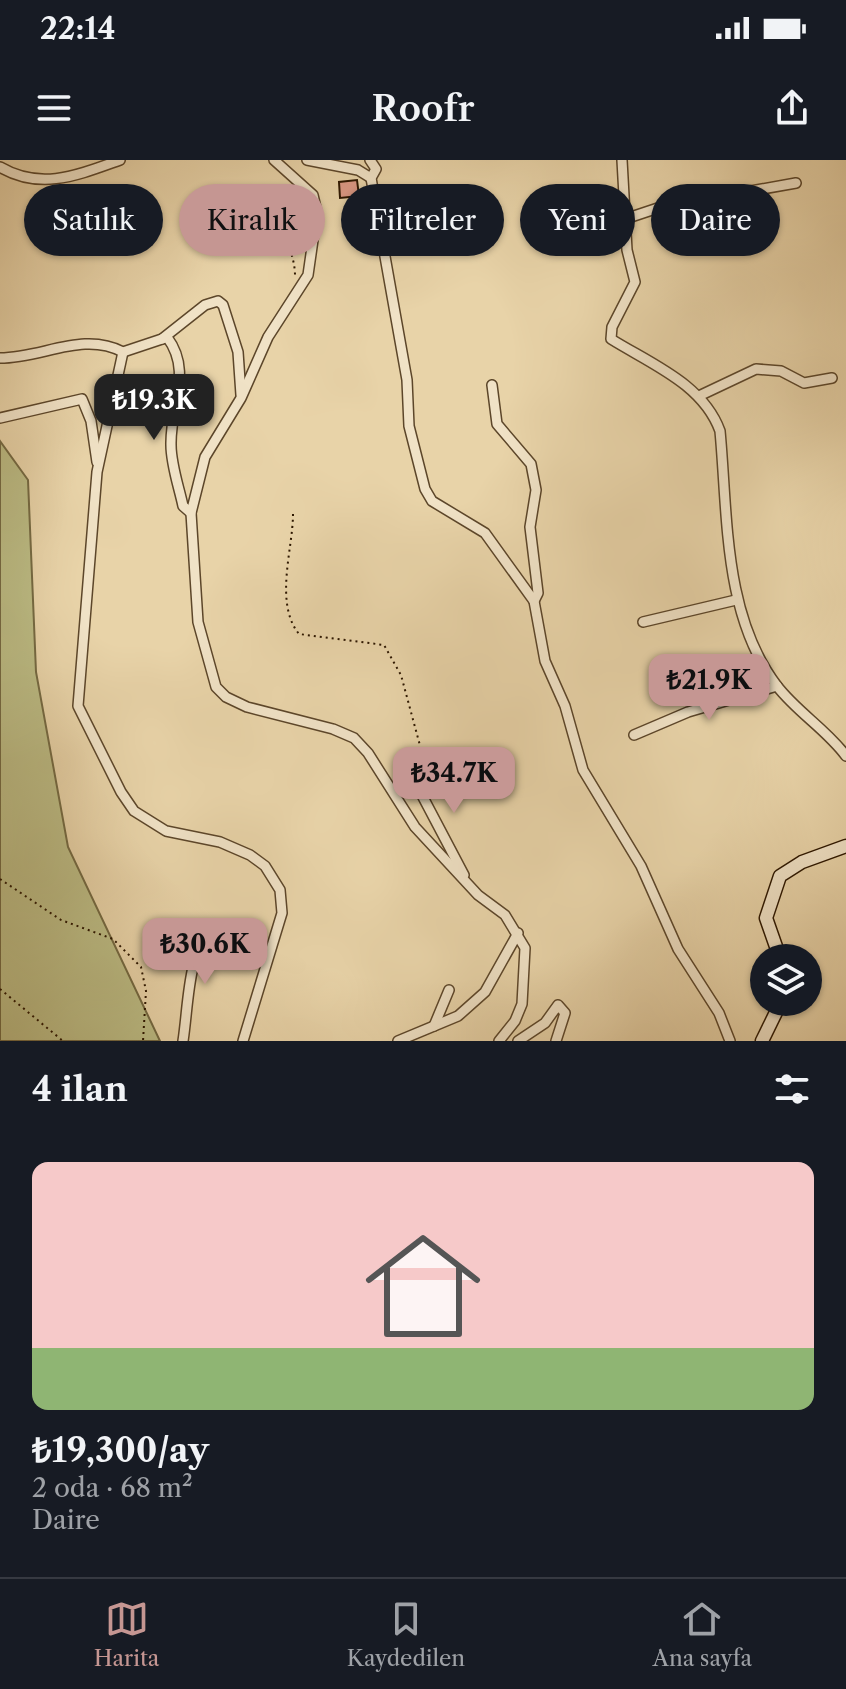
<!DOCTYPE html>
<html lang="tr">
<head>
<meta charset="utf-8">
<style>
	body { margin:0; font-family:"Libre Caslon Text",serif; background:#20242c; color:#f1f3f6; height:100vh; display:flex; flex-direction:column; font-size:30px; white-space:nowrap }
	* { box-sizing:border-box; margin:0 }
	p { font-size:26px; color:#9ea1a6 }
	.icon { flex:none; width:44px; height:44px; fill:none; stroke:currentColor; stroke-width:2; stroke-linecap:round; stroke-linejoin:round }
	.map { position:relative; height:881px; overflow:hidden }
	.sheet { display:flex; flex-direction:column; background:#171b24; flex:1 }
	.sheet>* { flex:none }
	.guide { position:absolute; left:24px; top:24px; width:798px; height:72px; display:flex; gap:16px }
	.fabs { position:absolute; left:750px; top:784px; display:grid; gap:16px }
	.fabs a { display:grid; place-items:center; width:72px; height:72px; border-radius:50%; background:#171b24; box-shadow:0 2px 6px #0004; font-size:40px }
	.price { position:absolute; translate:-50% -68px; padding:0 18px; border-radius:16px; background:#c59692; color:#111; font-size:26px; line-height:52px; filter:drop-shadow(0 2px 4px #0008) }
	.price::after { content:''; position:absolute; left:50%; top:48px; width:24px; height:18px; margin-left:-12px; background:inherit; clip-path:polygon(0 0,100% 0,50% 100%) }
	.price.selected { background:#222; color:#fff }
	ul { padding:0; list-style:none }
	li { display:grid; align-content:center; gap:16px; height:424px; padding:0 32px }
	li+li { border-top:2px solid #363941 }
	li span { display:grid; place-items:center; height:248px; border-radius:16px; color:#555 }
	li>.icon { margin-inline-start:auto }
	span .icon { width:144px; height:144px; fill:#fffc; stroke-width:1 }
	li b { font-size:34px }
	h2 { display:flex; justify-content:space-between; align-items:center; height:96px; padding:0 32px; font-size:34px }
	.pill { padding:0 28px; border-radius:36px; background:#171b24; box-shadow:0 2px 6px #0004; font-size:28px; line-height:72px }
	.pill.selected { background:#c59692; color:#111 }
	.status { display:flex; justify-content:space-between; align-items:center; height:56px; padding:0 40px; background:#171b24; direction:ltr }
	.status svg { height:22px; fill:currentColor }
	header { display:flex; justify-content:space-between; align-items:center; height:104px; padding:0 32px; background:#171b24; font-size:36px; font-weight:600 }
	.tabs { display:flex; justify-content:space-around; align-items:center; height:112px; border-top:2px solid #363941; background:#171b24; font-size:22px; color:#9ea1a6 }
	.tabs a { display:grid; justify-items:center; gap:4px }
	.tabs .selected { color:#c59692 }
	.map>svg:first-child { display:block }
	.green { fill:#bbbb84; stroke:#746942; stroke-width:2 }
	.building { fill:#dc9985; stroke:#2d1700; stroke-width:2 }
	.lines { fill:none; stroke-linecap:round; stroke-linejoin:round }
	.street-casing { stroke:#5c462a; stroke-width:12 }
	.secondary-casing { stroke:#2d1700; stroke-width:15 }
	.path { stroke:#2d1700; stroke-width:2; stroke-dasharray:2 4; stroke-linecap:butt }
	.street { stroke:#f0e2c6; stroke-width:9 }
	.secondary { stroke:#f0e2c6; stroke-width:12 }
</style>
</head>
<body>
<div class="status"><b>22:14</b><svg viewBox="0 0 49 12"><path d="M0 12V9h3v3zM5 12V6h3v6zM10 12V3h3v9zM15 12V0h3v12zM26 1h20v11H26zM47 4h2v5h-2z"/></svg></div>
<header><svg class="icon" aria-label="menu" viewBox="0 0 24 24"><path d="M4 6h16M4 12h16M4 18h16"/></svg>Roofr<svg class="icon" aria-label="share" viewBox="0 0 24 24"><path d="M12 15V3M7 8l5-5 5 5M5 13v7h14v-7"/></svg></header>
<div class="map">
<svg width="846" height="881" viewBox="0 0 846 881">
	<rect width="100%" height="100%" fill="#e8d3a8"/>
	<filter id="stains"><feTurbulence type="fractalNoise" baseFrequency=".0025" numOctaves="4"/><feColorMatrix values="0 0 0 0 .2 0 0 0 0 .09 0 0 0 0 .02 0 0 0 .5 -.17"/></filter>
	<radialGradient id="worn" r=".72"><stop offset=".6" stop-color="#630" stop-opacity="0"/><stop offset="1" stop-color="#630" stop-opacity=".3"/></radialGradient>
	<path class="green" d="M0,281L28,320L36,512L68,687L160,881H0Z"/>
	<path class="building" d="M357,20L359,36L340,38L339,22Z"/>
	<g class="lines">
		<defs>
			<g id="street">
				<path d="M274,0L313,35L317,52L308,115L268,177L241,238L205,297L191,353L198,462L216,527L226,537L247,547L333,569L354,578L368,593L415,667L478,735L505,755L525,788L522,844L515,861L499,881"/>
				<path d="M307,0L358,10L371,18"/>
				<path d="M370,0L376,9L371,18L407,220L409,266L425,329L432,341L485,373L534,441L545,501L565,546L583,610L641,706L678,789L719,853L730,881"/>
				<path d="M622,0L627,90L635,122L612,167L611,179C651,204 703,224 720,271C728,356 723,455 777,526C797,552 827,570 846,596"/>
				<path d="M0,7C41,31 78,15 120,0"/>
				<path d="M625,59L661,47L796,23"/>
				<path d="M162,179L167,177C193,212 170,244 171,285C171,305 179,327 183,346L191,353"/>
				<path d="M123,192L97,312L78,546L121,632L134,651L166,671L220,682L250,695L265,706L280,730L282,753L243,881"/>
				<path d="M0,198C43,198 83,171 123,192L162,179L205,145L218,141L223,145L238,192L241,235"/>
				<path d="M492,225L497,264L531,304L536,330L530,367L538,433L534,441"/>
				<path d="M701,235L756,209L781,211L804,223L832,218"/>
				<path d="M0,258L82,239L91,261L97,302"/>
				<path d="M643,462L736,440"/>
				<path d="M634,575L688,552L777,526"/>
				<path d="M405,603L464,715"/>
				<path d="M434,866L449,830"/>
				<path d="M183,881C189,841 187,796 213,764"/>
				<path d="M398,881L458,856L485,832L518,773"/>
				<path d="M518,881L545,863L558,845L565,853L556,881"/>
			</g>
			<g id="secondary">
				<path d="M780,798L766,758L780,716L802,702L846,686"/>
				<path d="M762,881L781,842"/>
			</g>
		</defs>
		<use href="#street" class="street-casing"/>
		<use href="#secondary" class="secondary-casing"/>
		<g class="path">
			<path d="M200,33C246,6 296,75 295,117"/>
			<path d="M293,354C293,389 274,443 299,474L384,485L401,515L433,634"/>
			<path d="M0,719L61,760L113,779L141,807L146,831L143,881"/>
			<path d="M0,829L63,881"/>
		</g>
		<use href="#street" class="street"/>
		<use href="#secondary" class="secondary"/>
	</g>
	<rect width="100%" height="100%" filter="url(#stains)"/>
	<rect width="100%" height="100%" fill="url(#worn)"/>
</svg>
<div class="fabs">
<a><svg class="icon" aria-label="layers" viewBox="0 0 24 24"><path d="M12 4l9 5-9 5-9-5zM3 14l9 5 9-5"/></svg></a>
</div>
<b class="price selected" style="left:154px;top:282px">₺19.3K</b>
<b class="price" style="left:709px;top:562px">₺21.9K</b>
<b class="price" style="left:454px;top:655px">₺34.7K</b>
<b class="price" style="left:205px;top:826px">₺30.6K</b>
<div class="guide">
<a class="pill">Satılık</a>
<a class="pill selected">Kiralık</a>
<a class="pill">Filtreler</a>
<a class="pill">Yeni</a>
<a class="pill">Daire</a>
</div>
</div>
<section class="sheet">
<h2>4 ilan<svg class="icon" aria-label="filters" viewBox="0 0 24 24"><path d="M4 7h16M4 17h16"/><circle cx="9" cy="7" r="2"/><circle cx="15" cy="17" r="2"/></svg></h2>
<ul>
<li><span style="background:linear-gradient(#f6c9c9 75%,#8fb573 0)"><svg class="icon" aria-label="home" viewBox="0 0 24 24"><path d="M3 11l9-7 9 7M6 9v11h12V9"/></svg></span><div><b>₺19,300/ay</b><p>2 oda · 68 m²</p><p>Daire</p></div></li>
</ul>
</section>
<nav class="tabs">
<a class="selected"><svg class="icon" aria-label="map" viewBox="0 0 24 24"><path d="M3 6l6-2 6 2 6-2v14l-6 2-6-2-6 2zM9 4v14M15 6v14"/></svg>Harita</a>
<a><svg class="icon" aria-label="saved" viewBox="0 0 24 24"><path d="M7 4h10v16l-5-4-5 4z"/></svg>Kaydedilen</a>
<a><svg class="icon" aria-label="home" viewBox="0 0 24 24"><path d="M3 11l9-7 9 7M6 9v11h12V9"/></svg>Ana sayfa</a>
</nav>
</body>
</html>
